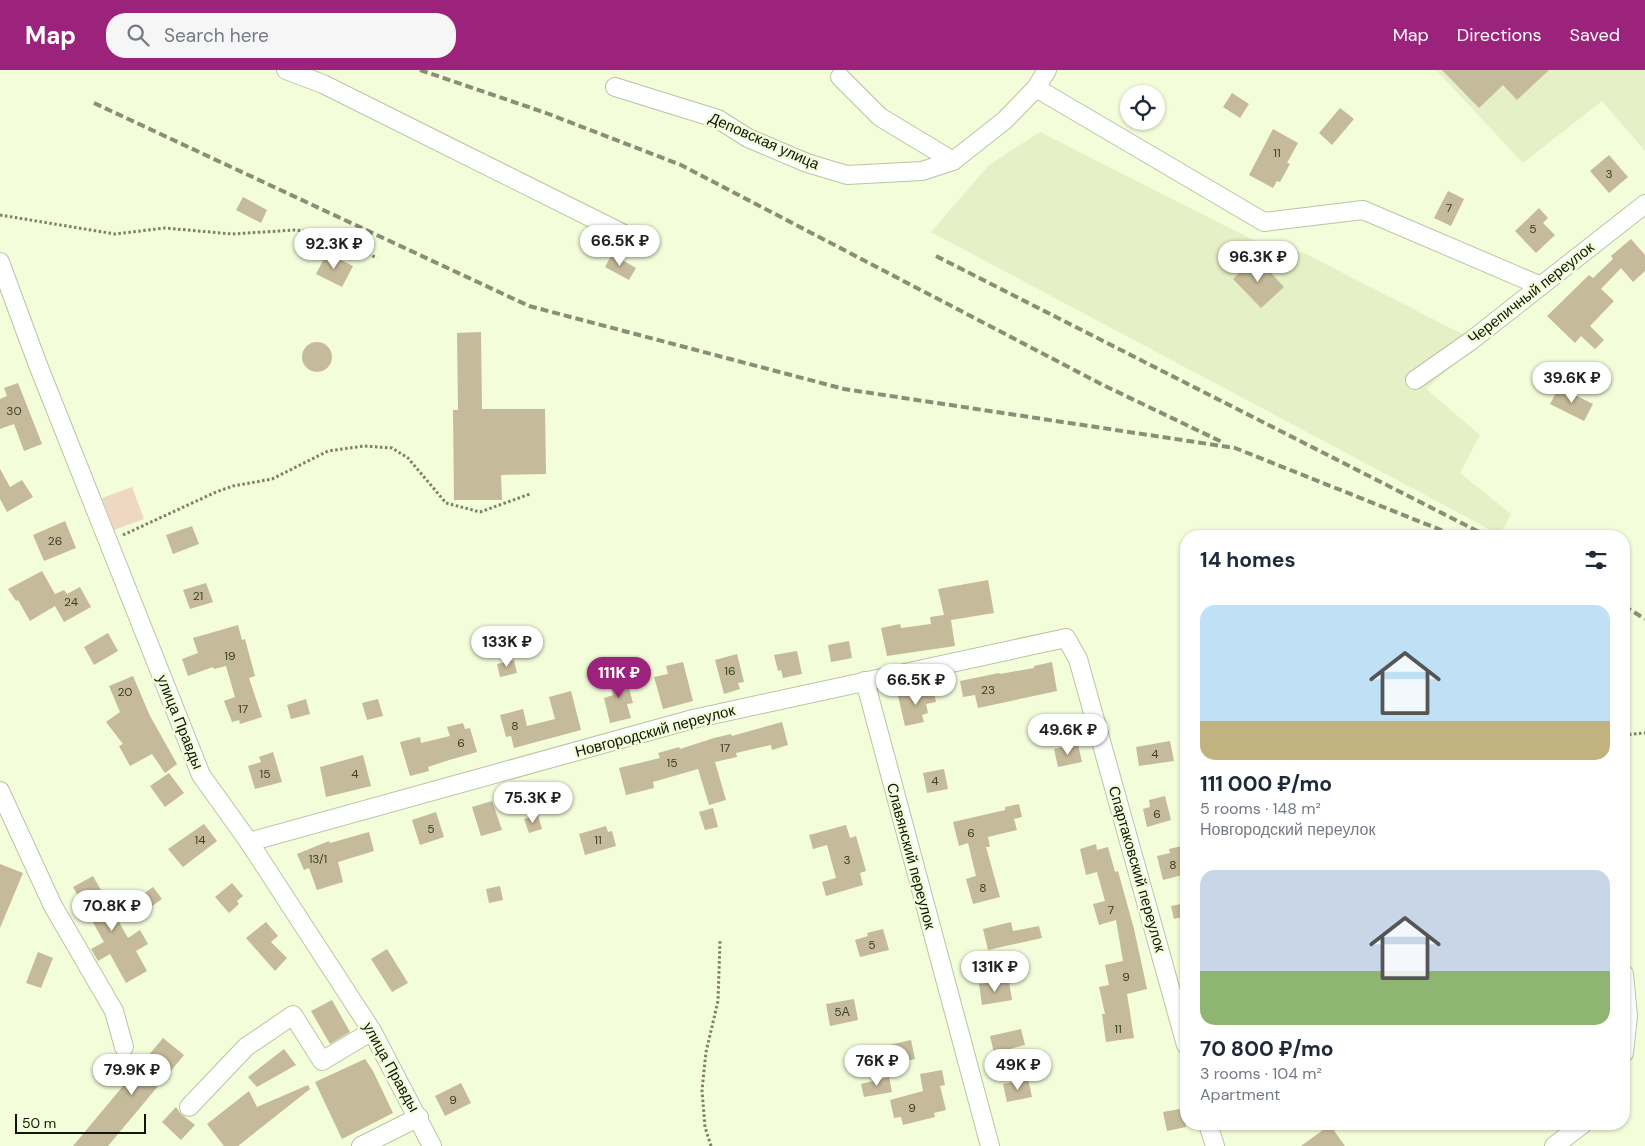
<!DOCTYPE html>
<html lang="en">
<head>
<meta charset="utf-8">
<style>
	body { margin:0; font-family:"DM Sans",sans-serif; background:#f6f6f7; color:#1f2937; height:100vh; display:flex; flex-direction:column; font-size:19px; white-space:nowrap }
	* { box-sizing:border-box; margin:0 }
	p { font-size:16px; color:#747a83 }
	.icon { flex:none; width:28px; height:28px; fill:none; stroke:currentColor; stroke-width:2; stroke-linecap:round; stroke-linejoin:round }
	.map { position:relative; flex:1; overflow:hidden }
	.panel { position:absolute; left:1180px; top:460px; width:450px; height:600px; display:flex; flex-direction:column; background:#fff; border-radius:20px; box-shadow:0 1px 4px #0004 }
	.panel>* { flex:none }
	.controls { position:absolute; left:1120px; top:15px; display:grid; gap:10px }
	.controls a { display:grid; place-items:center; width:45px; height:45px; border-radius:50%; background:#fff; box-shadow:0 1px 4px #0004; font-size:25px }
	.scale { position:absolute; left:15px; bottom:12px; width:131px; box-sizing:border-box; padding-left:5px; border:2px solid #111408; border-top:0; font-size:14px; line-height:18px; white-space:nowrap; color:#111408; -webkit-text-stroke:4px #f4fdda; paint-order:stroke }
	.price { position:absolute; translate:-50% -42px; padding:0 11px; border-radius:18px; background:#fff; color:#222; font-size:16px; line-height:32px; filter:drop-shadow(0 1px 2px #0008) }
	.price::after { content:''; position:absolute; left:50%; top:30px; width:15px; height:11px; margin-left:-8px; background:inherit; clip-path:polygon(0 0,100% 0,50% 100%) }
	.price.active { background:#9c237b; color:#fff }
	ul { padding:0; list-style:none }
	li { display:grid; align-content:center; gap:10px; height:265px; padding:0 20px }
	li span { display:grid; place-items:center; height:155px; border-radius:15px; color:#555 }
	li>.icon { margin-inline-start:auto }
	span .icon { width:90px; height:90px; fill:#fffc; stroke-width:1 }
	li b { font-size:21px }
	h2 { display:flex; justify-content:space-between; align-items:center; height:60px; padding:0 20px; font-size:21px }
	header { display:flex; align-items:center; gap:30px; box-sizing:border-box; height:70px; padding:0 25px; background:#9c237b; color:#fff }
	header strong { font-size:24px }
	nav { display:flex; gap:28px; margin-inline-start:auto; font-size:18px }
	.search { width:350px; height:45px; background:#f6f6f7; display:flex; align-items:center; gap:12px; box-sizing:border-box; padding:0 18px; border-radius:20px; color:#747a83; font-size:19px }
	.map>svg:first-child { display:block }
	.built { fill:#e6f0c7 }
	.green { fill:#efd8c3 }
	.building { fill:#c5ba99 }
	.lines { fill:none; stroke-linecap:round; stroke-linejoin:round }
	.minor-casing { stroke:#bbc4a2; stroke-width:20 }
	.path { stroke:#7a8069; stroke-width:3; stroke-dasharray:2.5 2.5; stroke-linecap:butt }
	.minor { stroke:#fff; stroke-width:18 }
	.rail { stroke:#898f77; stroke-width:4; stroke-dasharray:8 4; stroke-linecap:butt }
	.labels { text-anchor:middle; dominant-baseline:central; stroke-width:5; stroke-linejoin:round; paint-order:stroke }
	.number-label { font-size:12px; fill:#3e3e2c }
	.street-label { font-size:15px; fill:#111408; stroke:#f4fdda }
</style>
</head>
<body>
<header>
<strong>Map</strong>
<div class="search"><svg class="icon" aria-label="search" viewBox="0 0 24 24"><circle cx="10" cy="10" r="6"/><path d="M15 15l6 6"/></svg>Search here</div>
<nav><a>Map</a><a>Directions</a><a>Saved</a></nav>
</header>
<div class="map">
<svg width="1645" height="1076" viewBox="0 0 1645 1076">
	<rect width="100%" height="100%" fill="#f4fdda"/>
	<g class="built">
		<path d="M1436,0H1645V81L1602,31L1523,93Z"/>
		<path d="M1040,62L1257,172L1304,183L1464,265L1471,278L1426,319L1480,365L1460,403L1511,444L1500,465L931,162L989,95Z"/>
	</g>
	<path class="green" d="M132,417L144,449L114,460L102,428Z"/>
	<g class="building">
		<path d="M1442,0H1549L1517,30L1503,15L1479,38Z"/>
		<path d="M1232,23L1249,34L1240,48L1223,37Z"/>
		<path d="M1340,38L1354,49L1332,75L1319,63Z"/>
		<path d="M1273,59L1298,73L1287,93L1290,94L1280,112L1277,111L1273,118L1249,105Z"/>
		<path d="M1609,85L1628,107L1609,123L1590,101Z"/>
		<path d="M1448,121L1464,129L1451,156L1434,148Z"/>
		<path d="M243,127L267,140L261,153L236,140Z"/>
		<path d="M1539,138L1548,148L1543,153L1555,165L1536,183L1515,161Z"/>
		<path d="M1631,169L1645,185V201L1633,212L1621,198L1601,219L1614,231L1590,256L1604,270L1595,279L1581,266L1575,273L1547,246L1589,205L1593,208L1613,189L1611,186Z"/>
		<path d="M327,183L353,196L342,217L316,204Z"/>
		<path d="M612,184L636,198L629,210L605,197Z"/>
		<path d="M1256,187L1284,217L1261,238L1233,209Z"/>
		<path d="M481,262L482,339H545L546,404L501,405L502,430H454L453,340H458L457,263Z"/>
		<circle cx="317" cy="287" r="15"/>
		<path d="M18,313L42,374L24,381L14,354L0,359V329L7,326L4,318Z"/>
		<path d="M1559,317L1593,334L1584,351L1550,334Z"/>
		<path d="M0,399L10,417L22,410L33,427L7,442L0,429Z"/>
		<path d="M65,451L76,478L44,491L33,465Z"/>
		<path d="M192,456L199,474L173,484L166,465Z"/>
		<path d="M42,501L55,524L64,520L67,524L80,517L91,537L64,552L55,536L30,551L18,530L16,531L8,519Z"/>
		<path d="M988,510L994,543L951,550L955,576L887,586L881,558L900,554L901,558L931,554L930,547L944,545L938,519Z"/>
		<path d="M206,513L213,532L190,539L183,520Z"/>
		<path d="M238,555L242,570L245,569L255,606L249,608L262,647L240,654L239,650L232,652L224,631L235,627L226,596L214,599L213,597L188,606L182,589L198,583L193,568Z"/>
		<path d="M108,563L118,581L94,595L84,577Z"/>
		<path d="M849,571L852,588L831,592L828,575Z"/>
		<path d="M797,581L802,604L783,608L781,600L778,601L774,585Z"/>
		<path d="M737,584L744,612L738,613L740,619L724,624L715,590Z"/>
		<path d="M514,590L517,603L500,607L497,594Z"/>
		<path d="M683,592L693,631L663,639L654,607L668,604L666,596Z"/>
		<path d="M1052,592L1057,621L978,638L975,625L963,627L960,611L999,603L1000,604L1034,598V596Z"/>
		<path d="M625,603L633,633L627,634L631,648L610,653L604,628L613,625L608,607Z"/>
		<path d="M133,606L150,646L177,694L165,703L152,684L130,696L119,676L123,674L106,652L120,642L109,616Z"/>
		<path d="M933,618L936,632L926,634L928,643L922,645L924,652L905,656L898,626Z"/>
		<path d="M571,621L581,660L514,678L511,666L506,667L500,645L523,639L527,656L555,649L549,627Z"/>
		<path d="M306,629L310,644L291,649L287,635Z"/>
		<path d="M378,629L383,646L367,650L362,633Z"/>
		<path d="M782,652L788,675L772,680L771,675L736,683L737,687L715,692L726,730L709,735L698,699L653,712L654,718L626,725L619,698L660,688L658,683L679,677L680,679L714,668L731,664L732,666Z"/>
		<path d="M463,653L465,659L470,658L477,682L446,691L428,697L429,701L410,706L400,672L420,667L421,673L450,666L447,657Z"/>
		<path d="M1170,671L1174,691L1139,696L1136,677Z"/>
		<path d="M1078,674L1082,692L1058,697L1054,679Z"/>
		<path d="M273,682L282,712L255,719L248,696L261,692L259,687Z"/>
		<path d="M363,685L371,716L326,727L320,697Z"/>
		<path d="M944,699L948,719L927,723L923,703Z"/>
		<path d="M169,703L184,723L165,737L150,716Z"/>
		<path d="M536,715L542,736L524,741L518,720Z"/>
		<path d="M1165,726L1171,750L1147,757L1143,739L1150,737L1149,730Z"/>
		<path d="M492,731L502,760L481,766L472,737Z"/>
		<path d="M1019,734L1022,747L1014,749L1017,760L988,767L990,777H986L1000,827L973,834L966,809L976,806L968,773L959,776L953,752L1005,740V737Z"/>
		<path d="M713,738L718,757L705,760L699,742Z"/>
		<path d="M436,742L444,767L420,775L412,750Z"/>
		<path d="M538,745L542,759L529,763L524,749Z"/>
		<path d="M204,754L217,771L183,797L168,779Z"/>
		<path d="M846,755L850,768L856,766L866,801L860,803L863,815L826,826L822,812L836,808L827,775L813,779L809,765Z"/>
		<path d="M606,756L608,762L612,761L616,776L585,785L579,764Z"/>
		<path d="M369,762L374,781L338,792L343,812L317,820L309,798L304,800L297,784L329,771L330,773Z"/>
		<path d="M1096,774L1097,780L1108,777L1115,802L1118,801L1134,859L1147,919L1127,924L1134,968L1106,972L1102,944H1105L1099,917L1109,915L1105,895L1123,891L1116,850L1099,855L1093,834L1105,831L1097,802L1086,805L1080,779Z"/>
		<path d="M1186,775V804L1163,810L1157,786L1170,783L1169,779Z"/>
		<path d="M0,794L23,803L0,858Z"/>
		<path d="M93,806L128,868L140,860L148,874L136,881L147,901L126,913L110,884L98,891L91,879L104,872L73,817Z"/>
		<path d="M232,813L243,826L237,831L239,834L229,843L215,827Z"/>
		<path d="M500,816L503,830L489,833L486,819Z"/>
		<path d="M153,817L162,829L148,839L139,827Z"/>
		<path d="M1186,833V846L1174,849L1171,836Z"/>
		<path d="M266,852L278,866L271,872L287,888L275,901L246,868Z"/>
		<path d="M1011,852L1013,861L1039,856L1042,868L988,880L983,859Z"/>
		<path d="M883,859L889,880L860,887L855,870L868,866L867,863Z"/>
		<path d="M387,879L408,913L392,922L371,889Z"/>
		<path d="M38,882L53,888L41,918L26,913Z"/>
		<path d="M1002,911V913L1009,912L1012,930L982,935L979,914Z"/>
		<path d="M854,929L858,950L830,956L826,934Z"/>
		<path d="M332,930L350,962L330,974L311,941Z"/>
		<path d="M1021,959L1025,975L994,983L990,966Z"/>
		<path d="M163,968L184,985L108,1076H73Z"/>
		<path d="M911,970L915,989L889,995L885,976Z"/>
		<path d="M284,979L296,995L257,1017L248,1007Z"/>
		<path d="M365,989L373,1001L393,1043L342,1069L315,1012Z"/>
		<path d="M942,1000L945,1015L940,1016L946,1040L934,1043L935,1047L903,1055L901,1047L894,1048L890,1030L923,1021L920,1004Z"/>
		<path d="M889,1007L892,1022L864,1027L861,1014Z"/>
		<path d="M1028,1009L1032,1027L1007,1032L1003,1014Z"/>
		<path d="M461,1013L471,1033L445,1046L435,1026Z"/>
		<path d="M308,1015L310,1019L238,1076H224L207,1054L249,1021L257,1037Z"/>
		<path d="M176,1037L181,1044L195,1055L181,1070L162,1052Z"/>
		<path d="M1186,1038V1057L1167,1061L1163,1042Z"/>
		<path d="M1330,1055L1345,1076H1301Z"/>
	</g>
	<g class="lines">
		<defs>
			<g id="minor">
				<path d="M286,0L323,14L628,166"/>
				<path d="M840,7L880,47L953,91"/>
				<path d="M615,17L718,49L748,68L807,93L847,105L922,101L953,91L1005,50L1036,18L1047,0"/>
				<path d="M1036,18L1264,152L1363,140L1541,216"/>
				<path d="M0,192L38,295L201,705L249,772L372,961L432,1076"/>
				<path d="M1415,310L1472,270L1645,134"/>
				<path d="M865,611L990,1076"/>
				<path d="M0,721L53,836L114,941L124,977"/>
				<path d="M249,772L693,649L1066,568L1078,589L1186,975"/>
				<path d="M1624,904L1628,946L1624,983"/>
				<path d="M189,1037L246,977L293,945L322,991L372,961"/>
				<path d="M1208,1054L1215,1076"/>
				<path d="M361,1076L419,1047"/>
				<path d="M1554,1076L1583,1054"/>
			</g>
		</defs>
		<use href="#minor" class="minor-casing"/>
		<g class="path">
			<path d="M0,145L115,164L165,158L232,164L295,160L324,163L377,188"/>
			<path d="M123,465L216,422L233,416L272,409L328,381L364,376L392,378L408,388L446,433L480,442L530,424"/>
			<path d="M1624,665L1645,663"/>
			<path d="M711,1076L705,1057L702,1020L706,982L718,931L720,871"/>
		</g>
		<use href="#minor" class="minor"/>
		<g class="rail">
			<path d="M420,0L546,43L681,95L1103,315L1224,373"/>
			<path d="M94,33L529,236L844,319L1235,378L1456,466"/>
			<path d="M936,186L1487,466"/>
			<path d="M1624,536L1645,549"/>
		</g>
	</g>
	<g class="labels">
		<g class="number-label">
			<text x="1277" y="83">11</text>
			<text x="1609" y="104">3</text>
			<text x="1449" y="138">7</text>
			<text x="1533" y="159">5</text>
			<text x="14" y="341">30</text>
			<text x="55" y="471">26</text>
			<text x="198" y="526">21</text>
			<text x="71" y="532">24</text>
			<text x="230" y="586">19</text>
			<text x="730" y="601">16</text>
			<text x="988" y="620">23</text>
			<text x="125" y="622">20</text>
			<text x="243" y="639">17</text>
			<text x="515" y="656">8</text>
			<text x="461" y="673">6</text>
			<text x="725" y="678">17</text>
			<text x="1155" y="684">4</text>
			<text x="672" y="693">15</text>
			<text x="265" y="704">15</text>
			<text x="355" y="704">4</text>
			<text x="935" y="711">4</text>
			<text x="1157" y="744">6</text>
			<text x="431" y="759">5</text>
			<text x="971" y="763">6</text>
			<text x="200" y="770">14</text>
			<text x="598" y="770">11</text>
			<text x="318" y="789">13/1</text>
			<text x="847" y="790">3</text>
			<text x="1173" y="795">8</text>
			<text x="983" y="818">8</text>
			<text x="1111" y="840">7</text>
			<text x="872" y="875">5</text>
			<text x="1126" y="907">9</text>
			<text x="842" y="942">5А</text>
			<text x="1118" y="959">11</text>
			<text x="453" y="1030">9</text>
			<text x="912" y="1038">9</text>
		</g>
		<g class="street-label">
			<text transform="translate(764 71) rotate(24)">Деповская улица</text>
			<text transform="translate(1531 223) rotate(-38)">Черепичный переулок</text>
			<text transform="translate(180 652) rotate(68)">улица Правды</text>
			<text transform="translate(655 661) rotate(-15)">Новгородский переулок</text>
			<text transform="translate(911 786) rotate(75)">Славянский переулок</text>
			<text transform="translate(1137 799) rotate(74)">Спартаковский переулок</text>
			<text transform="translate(391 997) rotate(61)">улица Правды</text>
		</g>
	</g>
</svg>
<div class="controls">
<a><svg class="icon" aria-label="locate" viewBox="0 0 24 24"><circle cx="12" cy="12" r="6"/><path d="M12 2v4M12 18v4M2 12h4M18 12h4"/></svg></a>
</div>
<div class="scale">50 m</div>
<b class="price" style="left:620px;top:197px">66.5K ₽</b>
<b class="price" style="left:334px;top:200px">92.3K ₽</b>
<b class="price" style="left:1258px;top:213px">96.3K ₽</b>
<b class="price" style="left:1572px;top:334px">39.6K ₽</b>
<b class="price" style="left:507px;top:598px">133K ₽</b>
<b class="price active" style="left:619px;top:629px">111K ₽</b>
<b class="price" style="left:916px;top:636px">66.5K ₽</b>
<b class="price" style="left:1068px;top:686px">49.6K ₽</b>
<b class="price" style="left:533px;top:754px">75.3K ₽</b>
<b class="price" style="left:112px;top:862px">70.8K ₽</b>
<b class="price" style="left:995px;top:923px">131K ₽</b>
<b class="price" style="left:877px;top:1017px">76K ₽</b>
<b class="price" style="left:1018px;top:1021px">49K ₽</b>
<b class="price" style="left:132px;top:1026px">79.9K ₽</b>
<section class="panel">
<h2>14 homes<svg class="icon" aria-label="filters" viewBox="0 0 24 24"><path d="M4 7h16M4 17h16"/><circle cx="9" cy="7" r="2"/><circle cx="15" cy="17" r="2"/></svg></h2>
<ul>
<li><span style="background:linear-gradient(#bfe0f5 75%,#c2b280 0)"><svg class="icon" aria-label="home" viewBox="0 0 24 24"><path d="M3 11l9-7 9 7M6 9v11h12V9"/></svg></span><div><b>111 000 ₽/mo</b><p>5 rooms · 148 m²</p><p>Новгородский переулок</p></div></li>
<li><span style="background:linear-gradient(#c9d6e8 65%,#8fb573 0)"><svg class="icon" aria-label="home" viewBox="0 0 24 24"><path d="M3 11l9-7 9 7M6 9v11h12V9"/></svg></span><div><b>70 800 ₽/mo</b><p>3 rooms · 104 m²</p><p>Apartment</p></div></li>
</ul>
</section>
</div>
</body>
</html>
